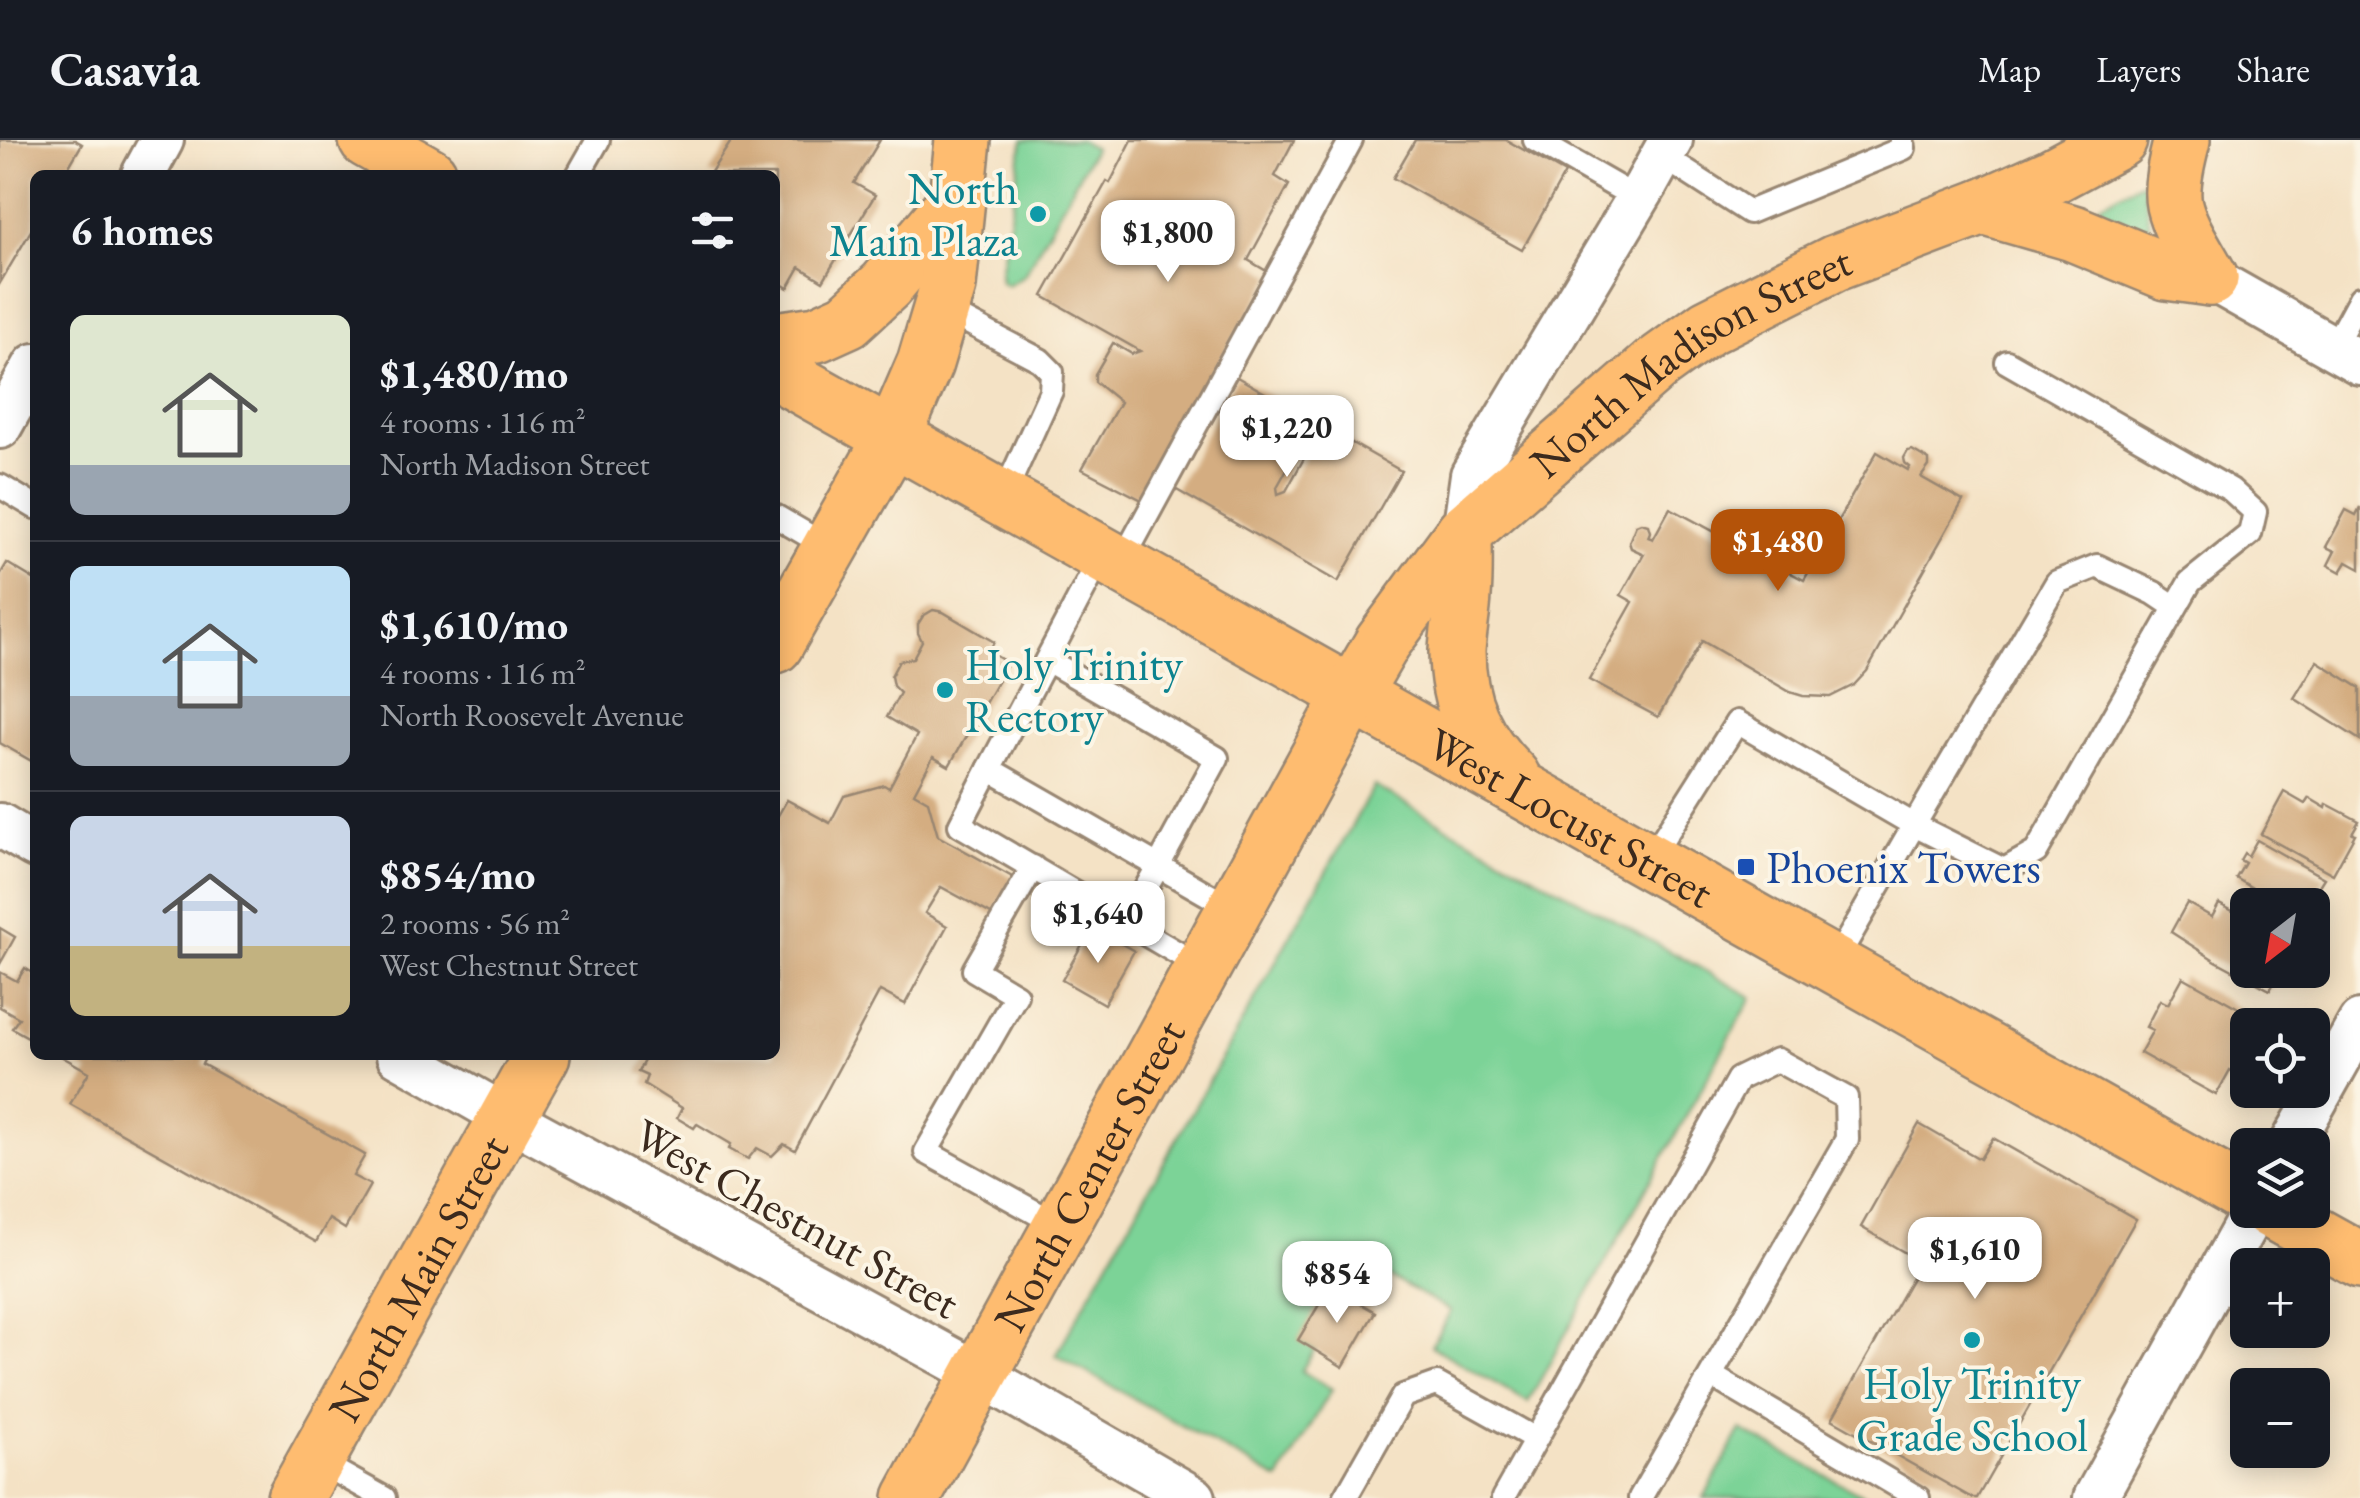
<!DOCTYPE html>
<html lang="en">
<head>
<meta charset="utf-8">
<style>
	body { margin:0; font-family:"EB Garamond",serif; background:#20242c; color:#f1f3f6; height:100vh; display:flex; flex-direction:column; font-size:38px; white-space:nowrap }
	* { box-sizing:border-box; margin:0 }
	p { font-size:32px; color:#9ea1a6 }
	.icon { flex:none; width:55px; height:55px; fill:none; stroke:currentColor; stroke-width:2; stroke-linecap:round; stroke-linejoin:round }
	.map { position:relative; flex:1; overflow:hidden }
	.details { position:absolute; left:30px; top:30px; width:750px; height:890px; display:flex; flex-direction:column; background:#171b24; border-radius:15px; box-shadow:0 5px 25px #0003 }
	.details>* { flex:none }
	.needle { width:65px; rotate:211deg }
	.controls { position:absolute; left:2230px; top:748px; display:grid; gap:20px }
	.controls a { display:grid; place-items:center; width:100px; height:100px; border-radius:15px; background:#171b24; box-shadow:0 5px 25px #0003; font-size:50px }
	.price { position:absolute; translate:-50% -85px; padding:0 22px; border-radius:20px; background:#fff; color:#222; font-size:32px; line-height:65px; filter:drop-shadow(0 2px 5px #0008) }
	.price::after { content:''; position:absolute; left:50%; top:60px; width:30px; height:22px; margin-left:-15px; background:inherit; clip-path:polygon(0 0,100% 0,50% 100%) }
	.price.on { background:#b45309; color:#fff }
	ul { padding:0; list-style:none }
	li { display:flex; align-items:center; gap:30px; height:250px; padding:0 40px }
	li+li { border-top:2px solid #363941 }
	li span { display:grid; place-items:center; flex:none; width:280px; height:200px; border-radius:15px; color:#555 }
	li>.icon { margin-inline-start:auto }
	span .icon { width:120px; height:120px; fill:#fffc; stroke-width:1 }
	li b { font-size:42px }
	h2 { display:flex; justify-content:space-between; align-items:center; height:120px; padding:0 40px; font-size:42px }
	header { display:flex; align-items:center; gap:60px; box-sizing:border-box; height:140px; padding:0 50px; background:#171b24; border-bottom:2px solid #363941 }
	header strong { font-size:48px }
	nav { display:flex; gap:55px; margin-inline-start:auto; font-size:35px }
	.map>svg:first-child { display:block }
	.green { fill:#7bd397; stroke:#5b7e5a; stroke-width:2.5 }
	.building { fill:#d4ad81 }
	.lines { fill:none; stroke-linecap:round; stroke-linejoin:round }
	.service-casing { stroke:#988672; stroke-width:28 }
	.minor-casing { stroke:#988672; stroke-width:48 }
	.primary-casing { stroke:#988672; stroke-width:60 }
	.service { stroke:#fff; stroke-width:22 }
	.minor { stroke:#fff; stroke-width:42 }
	.primary { stroke:#febc70; stroke-width:55 }
	.culture-dot { fill:#0f9aa8; stroke:#fcf5e5; stroke-width:4 }
	.transit-dot { fill:#1a4fb4; stroke:#fcf5e5; stroke-width:4 }
	.labels { text-anchor:middle; dominant-baseline:central; stroke-width:8; stroke-linejoin:round; paint-order:stroke }
	.culture-label { font-size:45px; fill:#0d838f; stroke:#fcf5e5; text-anchor:end }
	.street-label { font-size:45px; fill:#3b2a1e; stroke:#fcf5e5 }
	.transit-label { font-size:45px; fill:#164399; stroke:#fcf5e5; text-anchor:start }
</style>
</head>
<body>
<header>
<strong>Casavia</strong>
<nav><a>Map</a><a>Layers</a><a>Share</a></nav>
</header>
<div class="map">
<svg width="2360" height="1358" viewBox="0 0 2360 1358">
	<rect width="100%" height="100%" fill="#fcf5e5"/>
	<filter id="ink" filterUnits="userSpaceOnUse"><feTurbulence type="fractalNoise" baseFrequency=".01" numOctaves="2"/><feDisplacementMap in="SourceGraphic" scale="20" xChannelSelector="R" yChannelSelector="G"/><feConvolveMatrix kernelMatrix="1 2 1 2 8 2 1 2 1" color-interpolation-filters="sRGB"/></filter>
	<filter id="wash" filterUnits="userSpaceOnUse"><feTurbulence type="fractalNoise" baseFrequency=".0048" numOctaves="4" result="noise"/><feDisplacementMap in="SourceGraphic" scale="40" xChannelSelector="R" yChannelSelector="G"/><feGaussianBlur stdDeviation="2.25" result="paint"/><feColorMatrix in="noise" values="0 0 0 0 0 0 0 0 0 0 0 0 0 0 0 0 0 1.4 0 .05"/><feComposite in="paint" operator="in"/></filter>
	<g filter="url(#wash)">
		<rect width="100%" height="100%" fill="#f4e2c5"/>
		<g class="green">
			<path d="M1023,0H1080L1094,8L1024,135L1007,145L1001,142L1000,133Z"/>
			<path d="M2143,41L2151,99L2147,103L2092,71L2093,68Z"/>
			<path d="M1374,646L1752,857L1528,1262L1431,1206L1451,1171L1365,1123L1345,1155L1330,1146L1299,1200L1315,1210L1301,1231L1332,1249L1279,1340L1056,1215Z"/>
			<path d="M1741,1290L1868,1358H1704Z"/>
		</g>
		<g id="blocks">
			<g class="building">
				<path d="M0,0H75L82,4L64,35H35V84L0,143Z"/>
				<path d="M732,0H880L854,43L875,55L823,141L800,127L788,148L775,140V35H709Z"/>
				<path d="M1132,0H1294L1275,36L1289,45L1248,120L1273,135L1204,247L1206,249L1144,361L1082,329L1120,262L1095,242V234L1113,203L1132,214L1140,211L1043,156L1107,41L1110,43Z"/>
				<path d="M1415,0H1506L1565,33L1522,110L1393,38Z"/>
				<path d="M1237,237L1314,281L1277,347L1278,354L1286,351L1322,286L1401,331L1338,442L1175,349Z"/>
				<path d="M1912,310L1929,320V326L1921,337L1963,361L1867,531L1854,545L1830,557L1803,556L1790,552L1702,501L1658,577L1589,540L1633,462L1621,455L1644,414L1631,408L1629,402L1636,385L1641,383L1648,385L1650,392L1648,397L1653,399L1670,368L1804,440L1877,312L1908,330L1910,327L1905,323L1904,318L1908,311Z"/>
				<path d="M2360,367V429L2347,422L2341,432L2328,425L2335,411L2326,407L2346,370L2356,375Z"/>
				<path d="M7,423L35,440V623L0,603V435Z"/>
				<path d="M933,470L943,472L994,502L989,512L1008,523L949,626L933,617L914,653L928,661L938,696L1014,738L993,775L941,747L925,773L947,786L905,864L880,851L795,1010L784,1004L772,1016L757,1008L748,1019L729,1009L731,1004L697,984L694,988L677,978L682,968L644,944L647,936L638,932L647,915H775V681L787,660L830,683L844,656L884,645L889,648L917,595L887,577L900,553L893,546L891,536L899,521L913,518L922,501L918,493V484L923,476Z"/>
				<path d="M2317,521L2360,548V600L2294,558Z"/>
				<path d="M2284,652L2305,664L2309,658L2326,668L2327,664L2359,681L2352,693L2355,694L2333,734L2261,694Z"/>
				<path d="M2257,700L2324,738L2307,765H2280L2236,738L2245,723L2240,720L2244,713L2248,716Z"/>
				<path d="M2187,763L2212,777L2219,764L2248,779V830H2281L2270,850L2216,821L2171,792Z"/>
				<path d="M1092,787L1134,811L1104,864L1062,840Z"/>
				<path d="M0,788L15,797L0,824Z"/>
				<path d="M25,828L35,835V901L12,888L19,878L0,867V832L17,841Z"/>
				<path d="M2183,837L2258,879L2255,885H2248V898L2242,908L2248,910V915L2237,934L2230,930L2216,955L2140,913L2153,890L2146,887L2160,860L2168,864Z"/>
				<path d="M59,915H207L202,924L365,1015L353,1036L370,1045L345,1089L329,1079L316,1102L70,964L89,932Z"/>
				<path d="M1919,984L1980,1019L1993,998L2136,1079L1977,1358H1972L1832,1279L1921,1122L1861,1087Z"/>
				<path d="M1330,1146L1375,1172L1343,1227L1298,1200Z"/>
			</g>
		</g>
	</g>
	<g filter="url(#ink)">
		<use href="#blocks" fill-opacity="0" stroke="#988672" stroke-width="2.5"/>
		<g class="lines">
			<defs>
				<g id="service">
					<path d="M1535,0L1638,59"/>
					<path d="M1662,16L1749,72L1904,8L1902,0"/>
					<path d="M578,35L598,0"/>
					<path d="M943,169L1040,220L1052,232L1051,251L1002,359"/>
					<path d="M2333,208L2360,158"/>
					<path d="M2007,222L2231,350L2255,372L2250,394L2190,442L2036,712L2004,730L1914,685L2057,442L2097,426L2154,453L2175,467"/>
					<path d="M0,346L35,367"/>
					<path d="M775,376L830,408"/>
					<path d="M1102,415L989,629L1235,770"/>
					<path d="M1120,425L1351,0"/>
					<path d="M1047,520L1217,618L1127,783"/>
					<path d="M989,629L960,685L1203,828"/>
					<path d="M1649,721L1737,582L1914,685L1833,825"/>
					<path d="M1033,727L974,830L1016,855L926,1012L1062,1087"/>
					<path d="M1712,1236L1918,1358"/>
					<path d="M316,1320L384,1358"/>
					<path d="M1345,1358L1403,1256L1437,1244L1536,1299"/>
					<path d="M1503,1358L1738,939L1777,920L1846,958L1847,999L1640,1358"/>
				</g>
				<g id="minor">
					<path d="M143,35L162,0"/>
					<path d="M2210,138L2360,223"/>
					<path d="M0,287L35,225"/>
					<path d="M1464,392L1472,335L1646,45L1671,0"/>
					<path d="M0,685L35,706"/>
					<path d="M398,915L507,977L981,1235L1194,1358"/>
					<path d="M2291,1005L2360,882"/>
					<path d="M2095,1358L2254,1070"/>
				</g>
				<g id="primary">
					<path d="M367,0L429,35"/>
					<path d="M2182,0C2177,19 2170,46 2174,65C2180,91 2198,115 2210,138"/>
					<path d="M1983,67L2073,93L2167,132L2210,138"/>
					<path d="M775,200L817,194L848,180L886,145L957,60"/>
					<path id="s1" d="M775,231L2248,1057"/>
					<path d="M1464,392C1464,413 1465,435 1463,456C1462,474 1458,492 1457,511C1457,564 1475,600 1512,637"/>
					<path d="M775,505L893,297L925,223L948,146L963,0"/>
					<path d="M2270,1070L2360,1120"/>
					<path id="s2" d="M295,1358L542,915"/>
					<path id="s3" d="M912,1358L1352,555L1383,502L1464,392L1654,226L1708,187L1835,123L1983,67L2052,36L2119,0"/>
				</g>
			</defs>
			<use href="#service" class="service-casing"/>
			<use href="#minor" class="minor-casing"/>
			<use href="#primary" class="primary-casing"/>
			<use href="#service" class="service"/>
			<use href="#minor" class="minor"/>
			<use href="#primary" class="primary"/>
		</g>
	</g>
	<g class="culture-dot">
		<circle cx="1038" cy="74" r="10"/>
		<circle cx="945" cy="550" r="10"/>
		<circle cx="1972" cy="1200" r="10"/>
	</g>
	<rect class="transit-dot" x="1736" y="717" width="20" height="20" rx="5"/>
	<g class="labels">
		<g class="culture-label">
			<text x="1018" y="48">North<tspan x="1018" dy="52">Main Plaza</tspan></text>
			<text x="965" y="524" text-anchor="start">Holy Trinity<tspan x="965" dy="52">Rectory</tspan></text>
			<text x="1972" y="1243" text-anchor="middle">Holy Trinity<tspan x="1972" dy="52">Grade School</tspan></text>
		</g>
		<g class="street-label">
			<text stroke="none"><textPath href="#s3" startOffset="1400">North Madison Street</textPath></text>
			<text stroke="none"><textPath href="#s1" startOffset="912">West Locust Street</textPath></text>
			<text stroke="none"><textPath href="#s3" startOffset="368">North Center Street</textPath></text>
			<text transform="translate(797 1078) rotate(29)">West Chestnut Street</text>
			<text stroke="none"><textPath href="#s2" startOffset="252">North Main Street</textPath></text>
		</g>
		<g class="transit-label">
			<text x="1766" y="727">Phoenix Towers</text>
		</g>
	</g>
</svg>
<div class="controls">
<a><svg class="needle" viewBox="-14 -14 28 28"><path d="M0-13l5 13h-10z" fill="#e53935"/><path d="M0 13l5-13h-10z" fill="#9ea1a6"/></svg></a>
<a><svg class="icon" aria-label="locate" viewBox="0 0 24 24"><circle cx="12" cy="12" r="6"/><path d="M12 2v4M12 18v4M2 12h4M18 12h4"/></svg></a>
<a><svg class="icon" aria-label="layers" viewBox="0 0 24 24"><path d="M12 4l9 5-9 5-9-5zM3 14l9 5 9-5"/></svg></a>
<a>+</a>
<a>−</a>
</div>
<b class="price" style="left:1168px;top:145px">$1,800</b>
<b class="price" style="left:1287px;top:340px">$1,220</b>
<b class="price on" style="left:1778px;top:454px">$1,480</b>
<b class="price" style="left:1098px;top:826px">$1,640</b>
<b class="price" style="left:1975px;top:1162px">$1,610</b>
<b class="price" style="left:1337px;top:1186px">$854</b>
<section class="details">
<h2>6 homes<svg class="icon" aria-label="filters" viewBox="0 0 24 24"><path d="M4 7h16M4 17h16"/><circle cx="9" cy="7" r="2"/><circle cx="15" cy="17" r="2"/></svg></h2>
<ul>
<li><span style="background:linear-gradient(#dfe7d0 75%,#9aa5b1 0)"><svg class="icon" aria-label="home" viewBox="0 0 24 24"><path d="M3 11l9-7 9 7M6 9v11h12V9"/></svg></span><div><b>$1,480/mo</b><p>4 rooms · 116 m²</p><p>North Madison Street</p></div></li>
<li><span style="background:linear-gradient(#bfe0f5 65%,#9aa5b1 0)"><svg class="icon" aria-label="home" viewBox="0 0 24 24"><path d="M3 11l9-7 9 7M6 9v11h12V9"/></svg></span><div><b>$1,610/mo</b><p>4 rooms · 116 m²</p><p>North Roosevelt Avenue</p></div></li>
<li><span style="background:linear-gradient(#c9d6e8 65%,#c2b280 0)"><svg class="icon" aria-label="home" viewBox="0 0 24 24"><path d="M3 11l9-7 9 7M6 9v11h12V9"/></svg></span><div><b>$854/mo</b><p>2 rooms · 56 m²</p><p>West Chestnut Street</p></div></li>
</ul>
</section>
</div>
</body>
</html>
